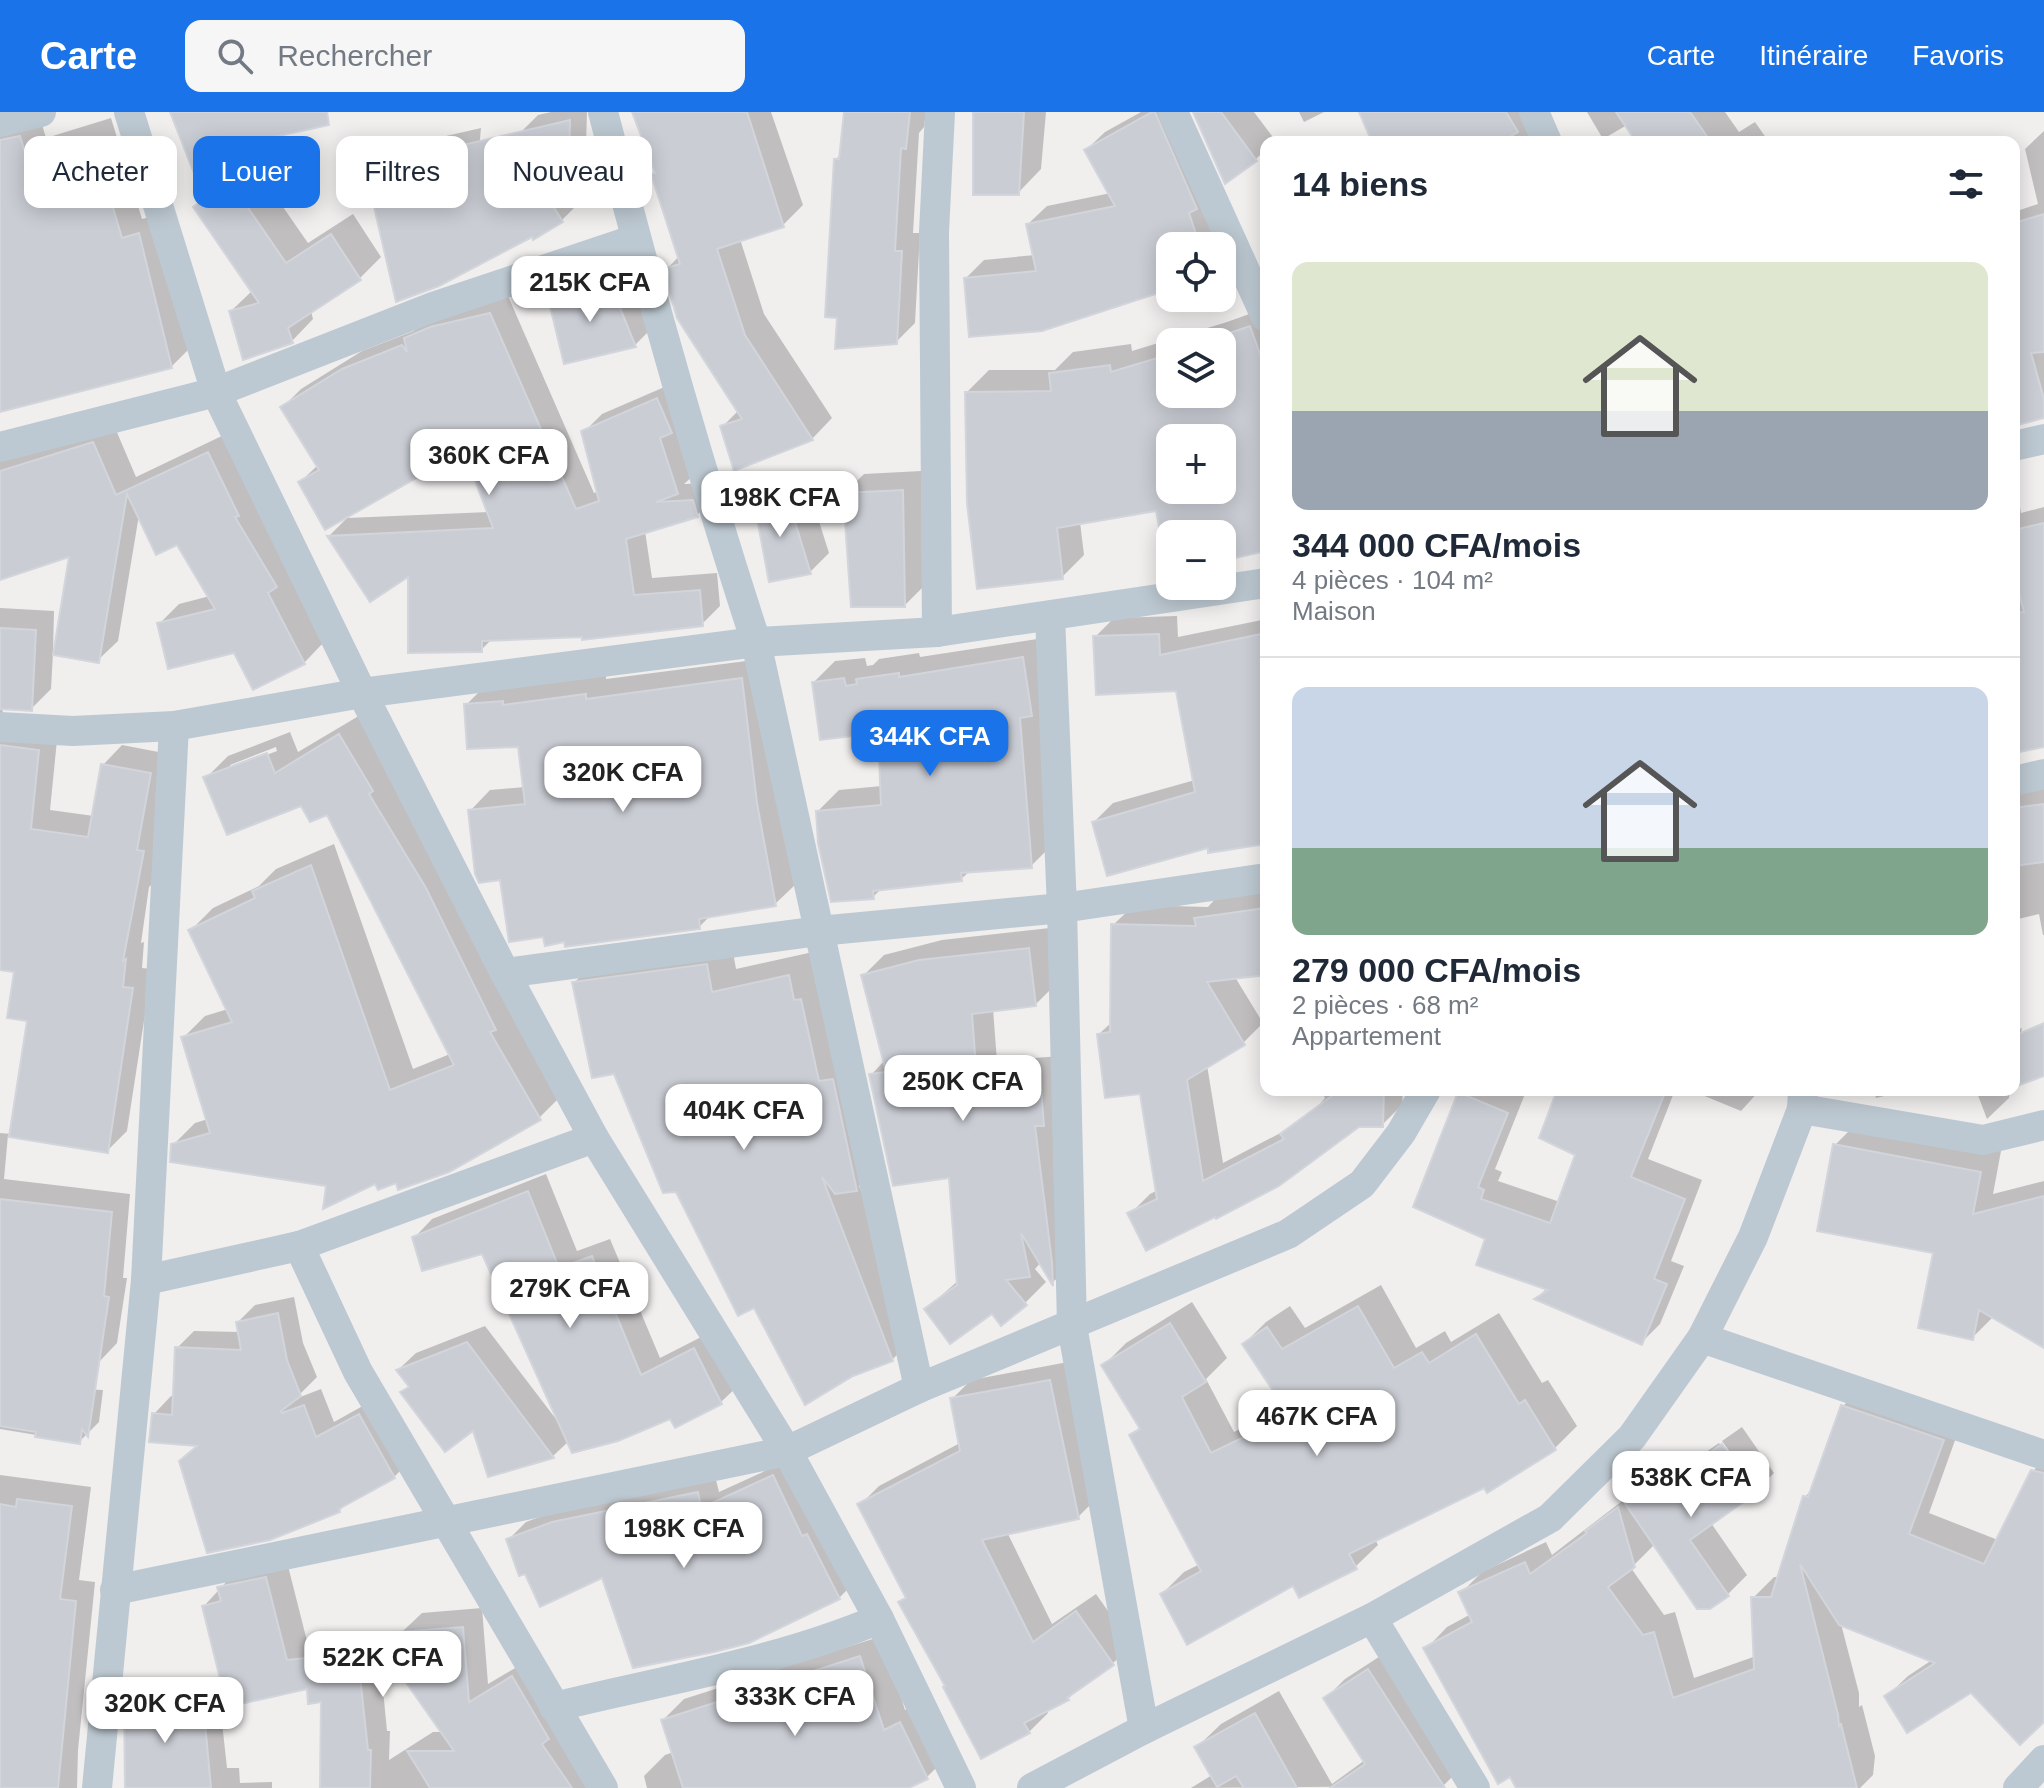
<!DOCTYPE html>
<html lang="fr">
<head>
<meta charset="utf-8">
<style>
	body { margin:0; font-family:Arial,sans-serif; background:#f6f6f7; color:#1f2937; height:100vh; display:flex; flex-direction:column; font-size:30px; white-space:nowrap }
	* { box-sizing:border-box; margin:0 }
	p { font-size:26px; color:#747a83 }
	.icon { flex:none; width:44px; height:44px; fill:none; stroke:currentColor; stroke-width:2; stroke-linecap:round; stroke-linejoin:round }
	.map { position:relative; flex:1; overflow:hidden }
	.drawer { position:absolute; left:1260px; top:24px; width:760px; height:960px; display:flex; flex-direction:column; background:#fff; border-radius:16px; box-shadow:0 4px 20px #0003 }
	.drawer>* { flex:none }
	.banner { position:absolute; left:24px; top:24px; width:760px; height:72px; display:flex; gap:16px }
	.controls { position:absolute; left:1156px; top:120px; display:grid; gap:16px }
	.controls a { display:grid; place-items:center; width:80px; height:80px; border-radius:16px; background:#fff; box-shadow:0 4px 20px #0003; font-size:40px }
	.price { position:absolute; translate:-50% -68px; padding:0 18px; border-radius:16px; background:#fff; color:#222; font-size:26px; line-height:52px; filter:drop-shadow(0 2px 4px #0008) }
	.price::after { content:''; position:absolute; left:50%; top:48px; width:24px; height:18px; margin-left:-12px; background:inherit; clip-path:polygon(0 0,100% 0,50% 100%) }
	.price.on { background:#1a73e8; color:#fff }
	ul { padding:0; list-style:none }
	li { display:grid; align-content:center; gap:16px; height:424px; padding:0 32px }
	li+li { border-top:2px solid #e0e1e3 }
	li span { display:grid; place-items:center; height:248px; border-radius:16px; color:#555 }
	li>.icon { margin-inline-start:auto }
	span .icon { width:144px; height:144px; fill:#fffc; stroke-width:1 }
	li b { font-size:34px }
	h2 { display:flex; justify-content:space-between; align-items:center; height:96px; padding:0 32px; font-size:34px }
	.chip { padding:0 28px; border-radius:16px; background:#fff; box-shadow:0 4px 20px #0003; font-size:28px; line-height:72px }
	.chip.on { background:#1a73e8; color:#fff }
	header { display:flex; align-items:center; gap:48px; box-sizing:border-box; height:112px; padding:0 40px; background:#1a73e8; color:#fff }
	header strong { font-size:38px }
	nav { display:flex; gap:44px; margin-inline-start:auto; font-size:28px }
	.search { width:560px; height:72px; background:#f6f6f7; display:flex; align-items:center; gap:20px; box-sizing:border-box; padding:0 28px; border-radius:16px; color:#747a83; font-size:30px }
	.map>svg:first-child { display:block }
	.shadow { fill:#0003; fill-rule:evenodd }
	.building { fill:#cacdd4; stroke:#d2d5db; stroke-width:2; fill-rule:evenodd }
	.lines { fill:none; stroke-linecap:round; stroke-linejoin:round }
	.street { stroke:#bdc9d2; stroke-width:30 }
</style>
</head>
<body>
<header>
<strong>Carte</strong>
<div class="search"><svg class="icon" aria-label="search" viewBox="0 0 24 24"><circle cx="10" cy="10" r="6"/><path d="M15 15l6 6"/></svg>Rechercher</div>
<nav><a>Carte</a><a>Itinéraire</a><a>Favoris</a></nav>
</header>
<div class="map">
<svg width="2044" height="1676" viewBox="0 0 2044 1676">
	<rect width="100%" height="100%" fill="#f1eeee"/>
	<g class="shadow">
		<path d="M174,0H315L279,22L259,41L249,46L308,131L353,102L381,145L359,167L311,199L313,207L292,229L231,199L253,178L195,95L205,85Z"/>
		<path d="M551,0H587L586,33L568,52L556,51L580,90L562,108L534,125L533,122L439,172L397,188L367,56L385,38L481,16L473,108L506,112L520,21L538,3Z"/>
		<path d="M634,0H771L803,93L783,113L740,127L764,202L832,306L812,327L723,314L739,298L666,158L679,144L653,63L657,59Z"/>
		<path d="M846,0H926L924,15L919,21L913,121H920L915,211L896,230L839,204L836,47L841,42Z"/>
		<path d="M973,0H1046L1041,57L1018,81L975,9L973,8Z"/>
		<path d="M1141,0H1180L1217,114L1208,123L1211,134H1170V169L1161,178L966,166L984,148L1035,143L1028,112L1047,94L1111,81L1086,38L1105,20Z"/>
		<path d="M1195,0H1254L1275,28L1266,30V37L1256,47L1226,69Z"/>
		<path d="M1299,0H1324L1304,10Z"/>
		<path d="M1361,0H1535L1536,30H1375Z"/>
		<path d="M1587,0H1725L1739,20L1755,10L1769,30H1639L1627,13L1603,27Z"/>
		<path d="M111,6L142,107L159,103L191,235L171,255L0,298V19L41,9L46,26Z"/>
		<path d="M2044,19V304L2014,312V100L2038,92L2025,37Z"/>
		<path d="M630,153L654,214L635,233L566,250L550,187L569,168Z"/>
		<path d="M508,184L594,381L599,379L584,320L602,302L676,270L695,362L684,372L710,371L715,385L697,403L645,419L652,466L717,461L720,494L702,512L584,523L493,526L481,538L410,462L370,487L329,424L347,406L489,400L465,336L300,370L318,353L283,295L301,277L362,239L414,219L424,208Z"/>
		<path d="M1266,196V437L1222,445V422H1170V454L1157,397L1080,410L1084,443L1062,465L967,280L989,258H1055L1073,240L1131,232L1132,239L1227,210ZM1170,230H1222V282H1170ZM1170,326H1222V378H1170Z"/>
		<path d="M113,311L136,365L228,321L323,531L304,551L235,538L159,512L179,492L210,484L178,430L139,403L118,529L98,548L53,541L51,577L31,597H2L4,604L58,618L50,698L94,704L103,653L122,633L169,642L153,771L149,775L141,831L144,830L142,856L152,857L127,1019L107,1039L8,1023L4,1067L130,1082L123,1166H127L117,1231L98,1251L0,1239V1021L12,1022L29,907L16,858L0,856V496L54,499L53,540H56L71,442L0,465V348Z"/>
		<path d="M921,359L924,474L905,493L845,381L864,362Z"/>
		<path d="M2014,362L2021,401L2044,395V633L2014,639Z"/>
		<path d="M805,365L829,441L810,460L755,386L774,367Z"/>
		<path d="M1177,504L1178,525L1262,508L1266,504V728L1209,733L1094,710L1113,691L1195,668L1178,577L1095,525L1114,506Z"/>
		<path d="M1044,526L1052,733L1031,754L970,759L961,767L882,776L873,785L818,699L839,678L882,674L879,619L814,570L835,549L865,546L867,554L873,553L879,547L919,541L920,545Z"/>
		<path d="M762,547L796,772L775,792L711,803L699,815L565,828L545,823L502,766L470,699L490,678L525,675L520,633L466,593L486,573L606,563V567Z"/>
		<path d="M362,602L561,984L539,1006L397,1068L328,1073L173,1033L195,1011L208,1007L183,926L205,904L228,897L191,818L213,796L259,774L276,757L334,732L413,957L450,942L328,700L206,666L228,644L290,620L298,640ZM276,635L277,639L230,657V653Z"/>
		<path d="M2044,674V823H2043L2039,802L2014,808V679Z"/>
		<path d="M1266,780V861L1235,865L1263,911L1243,931L1207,953L1223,1051L1307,1007L1325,986L1320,978H1403L1402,993L1382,1013H1359L1130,1102L1150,1082L1158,1078L1142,980L1099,922L1113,909V813L1134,793L1208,795L1216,786Z"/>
		<path d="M1050,816L1057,871L1035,893L993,897L997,949L1060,944L1073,1151L1053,1170L1041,1150L1035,1157L1046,1170L1025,1191L992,1199L926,1197L959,1168L951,1064L871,963L885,948L863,864L884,843L942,828Z"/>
		<path d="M731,829L736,857L813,840L881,1052L859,1074L916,1223L892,1248L755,1193L615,960L574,871L598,846Z"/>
		<path d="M2022,916L2014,959V919Z"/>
		<path d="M1463,978H1515L1525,982L1495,1057L1502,1060L1498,1069L1560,1090L1578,1042L1560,978H1675L1648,1047L1702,1068L1671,1149L1684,1154L1660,1212L1642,1230L1537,1186L1547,1176L1488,1126L1459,981Z"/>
		<path d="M1690,978H1760L1741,999Z"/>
		<path d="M1874,978H1909L1876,986Z"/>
		<path d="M1976,978H2010L2009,986L1987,1007Z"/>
		<path d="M1856,1012L2001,1039L1993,1082L2044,1069V1233L1994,1204L1972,1226L1936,1140L1835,1033Z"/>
		<path d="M546,1062L577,1139L610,1127L660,1246L713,1219L740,1272L721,1290L676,1313L671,1305L569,1329L553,1344L489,1362L474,1316L403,1280L410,1273L398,1258L416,1241L485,1214L559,1311L483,1140L414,1126L432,1107Z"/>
		<path d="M1381,1173L1416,1236L1445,1219L1451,1230L1499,1201L1542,1271L1548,1268L1577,1314L1555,1336L1375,1427L1378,1433L1355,1455L1294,1471L1162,1482L1184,1460L1200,1452L1131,1323L1141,1314L1104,1253L1126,1231L1192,1190L1227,1246L1206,1267L1234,1320L1286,1295L1244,1232L1266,1210L1290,1194L1305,1216Z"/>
		<path d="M294,1185L303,1231L317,1265L295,1287L321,1277L334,1310L377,1286L411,1348L394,1365L348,1390L339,1399L181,1349L198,1332L154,1302L171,1284L175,1285L177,1236L194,1219L240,1220L238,1210L255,1193Z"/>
		<path d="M1068,1250L1097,1386L1078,1405L1007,1420L1052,1512L1096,1482L1132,1533L1113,1551L1081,1574L1068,1587L1046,1598L1048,1601L1029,1620L947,1573L901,1490L907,1484L860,1393L879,1374L960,1331L952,1287L971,1268Z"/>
		<path d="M0,1273L103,1278L99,1310L79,1330L0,1317Z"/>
		<path d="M1865,1273L1963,1306L1929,1401L1998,1428L2033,1359L2044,1348V1608L1972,1578L1886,1585L1908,1564L1932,1548L1841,1512L1859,1581V1595L1862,1593L1875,1644L1873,1663L1860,1676H1518L1426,1537L1447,1515L1471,1502L1461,1481L1482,1460L1546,1430L1552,1443L1639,1376L1692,1341L1696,1347L1719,1331L1752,1379H1756L1711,1411L1747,1463L1728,1482L1655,1432L1631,1456L1664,1503L1675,1500L1694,1566L1756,1544L1753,1486L1774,1465H1779L1805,1385L1813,1376L1843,1294Z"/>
		<path d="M1742,1315L1774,1361L1757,1378L1722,1329Z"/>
		<path d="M791,1347L857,1468L839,1486L604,1463L508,1428L526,1410L572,1393L715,1364L719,1380Z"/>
		<path d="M0,1363L91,1375L79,1468L95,1470L78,1638L77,1676H0Z"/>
		<path d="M286,1446L307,1529L403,1519L422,1501L482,1496L488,1572L532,1546L605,1676H322L323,1588L309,1574L204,1494L239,1456ZM394,1549L443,1620H433L389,1648L390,1619H387L381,1557L387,1555Z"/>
		<path d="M882,1524L905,1598L922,1590L948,1644L927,1665L904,1676H647L644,1664L665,1643L674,1640L663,1608L684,1587Z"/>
		<path d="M1388,1539L1462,1655L1443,1674L1191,1676L1212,1663L1196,1636L1221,1612L1279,1579L1332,1672L1365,1648L1326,1586L1345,1567Z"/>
		<path d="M142,1572H211L219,1583L227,1656H239L240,1671L272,1670V1676H127L126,1588Z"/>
	</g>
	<g class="building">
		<path d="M170,0H327L329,13L255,29L261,43L222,58L286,151L331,122L361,168L288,216L293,231L243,248L229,199L259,191L193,95L204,87Z"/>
		<path d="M632,0H747L784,115L717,137L745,223L813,328L734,359L720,314L742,307L677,206L663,157L680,152L651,62L655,61Z"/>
		<path d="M844,0H910L906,37L901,36L895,139H902L897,232L835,237L837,206L825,205L834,47H839Z"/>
		<path d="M973,0H1024L1019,83H973Z"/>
		<path d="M1152,0H1155L1197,97L1189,101L1200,134H1170V167L1158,171L1162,180L1042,219L969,225L964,166L1036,159L1026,112L1115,94L1084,38Z"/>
		<path d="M1193,0H1221L1257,49L1225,72Z"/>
		<path d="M1359,0H1506L1518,20L1501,30H1372Z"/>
		<path d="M1616,0H1690L1711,30H1636Z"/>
		<path d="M570,8L569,54L527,52L563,110L533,128L532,125L439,174L396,190L365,56Z"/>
		<path d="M20,24L26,44L92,25L122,126L139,121L172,256L0,300V28Z"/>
		<path d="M2044,102V240L2031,241L2044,287V306L2014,314V111Z"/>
		<path d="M610,171L636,235L564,252L548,186Z"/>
		<path d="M490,201L576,397L599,389L581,319L657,286L672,321L660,326L678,382L656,390L693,388L698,405L626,427L634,483L700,478L703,514L582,528V525L482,529V540L408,541V465L370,490L327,424L493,416L464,339L325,418L298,370L319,358L280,295L342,257L402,233L407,240L404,226L430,215Z"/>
		<path d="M1250,214L1266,259V439L1222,449V422H1170V459H1167L1156,399L1057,416L1063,467L977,477L967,391L965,280L1051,279L1049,261L1110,253L1111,260L1170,242V282H1222V230H1203ZM1170,326H1222V378H1170Z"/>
		<path d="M93,330L116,383L208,340L239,404L235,405L277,475L268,481L305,552L253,578L234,541L168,557L157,511L215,497L177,433L156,443L127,382L99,551L53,543L69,445L0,468V359Z"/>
		<path d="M903,378L905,495H851L843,381Z"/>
		<path d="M787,384L811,462L769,470L753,385Z"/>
		<path d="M2044,411V635L2014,641V501L2024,500L2014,462V418Z"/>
		<path d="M0,516L36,518L32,599L0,597Z"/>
		<path d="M1266,521V732L1208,741V736L1107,764L1092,710L1195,680L1176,579L1096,583L1093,524L1159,522L1160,543Z"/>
		<path d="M1023,545L1032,604L1020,606L1032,756L961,761L962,769L873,779L874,787L831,790L818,731L816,699L881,693L878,621L820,628L812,570L844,566L846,574L857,572L856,567L899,561V565Z"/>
		<path d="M742,566L757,691L776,794L699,807L700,817L565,835L564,830L545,834L543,825L509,830L500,768L479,771L475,762L468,698L525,692L518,635L467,637L464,592L503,589V593L586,582V587Z"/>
		<path d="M339,622L373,679L369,682L426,776L496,918L490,920L541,1008L449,1060L398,1078L396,1071L378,1078L375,1072L323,1097L326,1074L170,1050L171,1032L210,1021L181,925L232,910L188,818L255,786L252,779L311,753L390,978L454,953L327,703L310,710L301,694L227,723L203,665L267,641L275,661Z"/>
		<path d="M0,633L39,638L31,717L88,725L101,652L151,661L137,738L144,739L123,849L126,847L123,875L133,876L108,1041L9,1025L27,909L7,906L14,860L0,858Z"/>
		<path d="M2044,692V750L2014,754V696Z"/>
		<path d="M1266,796V863L1207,870L1245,933L1187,968L1203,1069L1284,1027L1280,1022L1340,978H1384L1383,1015H1359L1279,1074L1216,1107L1215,1105L1146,1139L1127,1101L1157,1087L1140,982L1105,986L1097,922L1110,920L1111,812L1196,814L1194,806Z"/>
		<path d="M1029,836L1036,894L972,902L977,969L1040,964L1044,1014H1035L1052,1150L1053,1174L1021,1121L1030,1165L1006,1168L1027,1193L1001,1214L992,1202L950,1232L924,1197L957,1173L949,1066L893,1074L869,962L886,960L861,863L919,848Z"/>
		<path d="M707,852L712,880L789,863L794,888L801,887L819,969L833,967L857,1079L835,1082L822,1065L893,1249L853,1264L805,1293L754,1196L738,1204L676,1080L663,1081L614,962L592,966L572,870Z"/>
		<path d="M2044,911V964L2014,975V924Z"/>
		<path d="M1557,978H1666L1631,1065L1685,1087L1654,1167L1667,1172L1642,1233L1534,1187L1548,1178L1476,1153L1485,1127L1413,1095L1458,980L1508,1001L1478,1075L1484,1078L1481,1087L1550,1111L1575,1043L1539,1026Z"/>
		<path d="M1833,1032L1981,1060L1973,1102L2044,1084V1236L1979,1198L1973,1228L1918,1216L1933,1141L1817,1119Z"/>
		<path d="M528,1079L559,1156L592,1144L641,1263L694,1236L722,1292L675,1316L670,1307L618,1329L572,1341L482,1142L422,1159L412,1125Z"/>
		<path d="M0,1087L112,1100L104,1184L109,1185L88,1325L82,1317L80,1332L35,1325L36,1320L0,1314Z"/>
		<path d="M1358,1194L1394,1256L1422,1240L1429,1251L1476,1222L1519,1292L1525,1288L1556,1338L1487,1381L1484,1376L1349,1442L1357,1457L1299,1486L1293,1474L1187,1533L1160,1482L1201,1459L1129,1323L1140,1317L1101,1253L1170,1211L1206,1270L1182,1285L1211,1341L1289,1303L1242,1232L1267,1215L1282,1237Z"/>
		<path d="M278,1201L287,1248L301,1284L281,1299L282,1301L304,1293L316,1325L359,1302L395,1366L339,1397L340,1400L270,1428L207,1441L179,1349L197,1334L149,1330L152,1301L172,1303L175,1235L241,1238L236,1210Z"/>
		<path d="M467,1230L554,1346L488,1365L473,1319L445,1340L400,1280L409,1275L396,1258Z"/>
		<path d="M1050,1268L1079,1407L982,1428L1033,1530L1076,1499L1114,1553L1067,1586L1069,1588L1024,1611L1030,1621L981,1647L943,1575L945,1574L898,1490L906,1486L857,1392L960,1339L950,1286Z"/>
		<path d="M1841,1293L1944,1328L1909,1422L1984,1452L2031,1358L2044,1361V1610L2020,1633L1971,1581L1907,1621L1884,1584L1935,1551L1839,1513L1800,1452L1838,1603L1839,1614L1841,1612L1857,1676H1516L1510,1665L1498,1672L1423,1536L1472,1510L1458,1480L1525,1450L1530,1462L1587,1421L1585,1419L1618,1395L1635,1455L1608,1475L1643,1523L1654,1520L1673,1586L1754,1557L1751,1485H1771L1803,1384L1808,1385Z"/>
		<path d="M1722,1332L1756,1381L1690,1428L1729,1484L1710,1497H1697L1624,1390L1672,1358L1676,1365Z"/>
		<path d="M773,1363L802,1424L807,1422L840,1487L749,1531L714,1540L633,1556L602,1466L540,1495L525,1462L519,1464L506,1427L552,1410L698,1380L701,1396Z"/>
		<path d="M17,1387L72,1394L60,1487L76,1489L58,1676H0V1392L16,1395Z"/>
		<path d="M266,1465L287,1548L401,1536L399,1520L463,1515L469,1590L512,1564L549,1627L542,1632L572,1676H430L407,1639H454L386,1542L388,1557L360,1564L368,1638H371L370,1676H320L321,1590L308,1592L307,1577L227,1595L202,1494L221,1489L217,1475Z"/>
		<path d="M860,1544L884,1618L900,1610L928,1667L909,1676H683L661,1608Z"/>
		<path d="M1368,1557L1445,1676H1330L1365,1652L1323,1586Z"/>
		<path d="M124,1587L195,1588L204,1600L211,1676H125Z"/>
		<path d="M1255,1601L1297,1676H1244L1236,1664L1217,1675L1194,1635Z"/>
	</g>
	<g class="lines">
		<g class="street">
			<path d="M129,0L216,280L362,581L505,861L594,1026L787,1339L879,1507L961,1676"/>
			<path d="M603,0C649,178 699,355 756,530L919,1276"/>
			<path d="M1173,0L1266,205"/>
			<path d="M1534,0L1547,30"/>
			<path d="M0,10L41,0"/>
			<path d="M2014,334L2044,327"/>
			<path d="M0,335L216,280L433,195L636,127"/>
			<path d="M1050,504L1062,796L1072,1214L1144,1617"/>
			<path d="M937,520L934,120L940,0"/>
			<path d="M0,615L73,619L174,614L362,581L756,530L937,520L1266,471"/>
			<path d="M2014,669L2044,662"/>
			<path d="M505,861L819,819L1062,796L1266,766"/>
			<path d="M1802,997L1983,1028L2044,1013"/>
			<path d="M299,1134L358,1260L603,1676"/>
			<path d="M146,1168L299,1134L594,1026"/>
			<path d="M1702,1226L2044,1343"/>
			<path d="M115,1478L787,1339L919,1276L1288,1122L1362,1072L1401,1021L1426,978"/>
			<path d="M1372,1506L1475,1676"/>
			<path d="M554,1595C663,1568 775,1551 879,1507"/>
			<path d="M97,1676L146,1168L174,614"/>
			<path d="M1032,1676L1144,1617L1372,1506L1550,1406L1632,1325L1702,1226L1753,1125L1802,997L1803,978"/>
			<path d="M2018,1676L2044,1648"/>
		</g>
	</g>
</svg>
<div class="controls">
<a><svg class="icon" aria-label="locate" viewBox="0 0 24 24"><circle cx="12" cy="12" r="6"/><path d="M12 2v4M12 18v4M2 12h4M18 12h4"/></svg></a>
<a><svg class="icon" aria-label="layers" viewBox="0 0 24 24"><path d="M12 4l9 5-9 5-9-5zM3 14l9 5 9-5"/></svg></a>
<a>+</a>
<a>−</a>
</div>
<b class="price" style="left:590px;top:212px">215K CFA</b>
<b class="price" style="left:489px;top:385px">360K CFA</b>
<b class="price" style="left:780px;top:427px">198K CFA</b>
<b class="price on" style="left:930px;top:666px">344K CFA</b>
<b class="price" style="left:623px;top:702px">320K CFA</b>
<b class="price" style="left:963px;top:1011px">250K CFA</b>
<b class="price" style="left:744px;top:1040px">404K CFA</b>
<b class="price" style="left:570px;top:1218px">279K CFA</b>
<b class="price" style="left:1317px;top:1346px">467K CFA</b>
<b class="price" style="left:1691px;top:1407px">538K CFA</b>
<b class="price" style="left:684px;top:1458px">198K CFA</b>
<b class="price" style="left:383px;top:1587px">522K CFA</b>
<b class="price" style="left:795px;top:1626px">333K CFA</b>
<b class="price" style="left:165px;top:1633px">320K CFA</b>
<div class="banner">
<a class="chip">Acheter</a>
<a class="chip on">Louer</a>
<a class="chip">Filtres</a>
<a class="chip">Nouveau</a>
</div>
<section class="drawer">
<h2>14 biens<svg class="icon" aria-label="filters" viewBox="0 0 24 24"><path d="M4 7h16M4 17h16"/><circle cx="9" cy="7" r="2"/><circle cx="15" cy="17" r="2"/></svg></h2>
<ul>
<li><span style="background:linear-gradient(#dfe7d0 60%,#9aa5b1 0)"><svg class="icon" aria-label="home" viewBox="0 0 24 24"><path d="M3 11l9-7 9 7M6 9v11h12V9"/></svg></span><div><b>344 000 CFA/mois</b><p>4 pièces · 104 m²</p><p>Maison</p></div></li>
<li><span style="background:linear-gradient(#c9d6e8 65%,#7fa58c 0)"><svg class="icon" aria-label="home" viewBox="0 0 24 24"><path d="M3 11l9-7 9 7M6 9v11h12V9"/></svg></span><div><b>279 000 CFA/mois</b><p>2 pièces · 68 m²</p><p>Appartement</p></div></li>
</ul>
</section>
</div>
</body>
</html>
